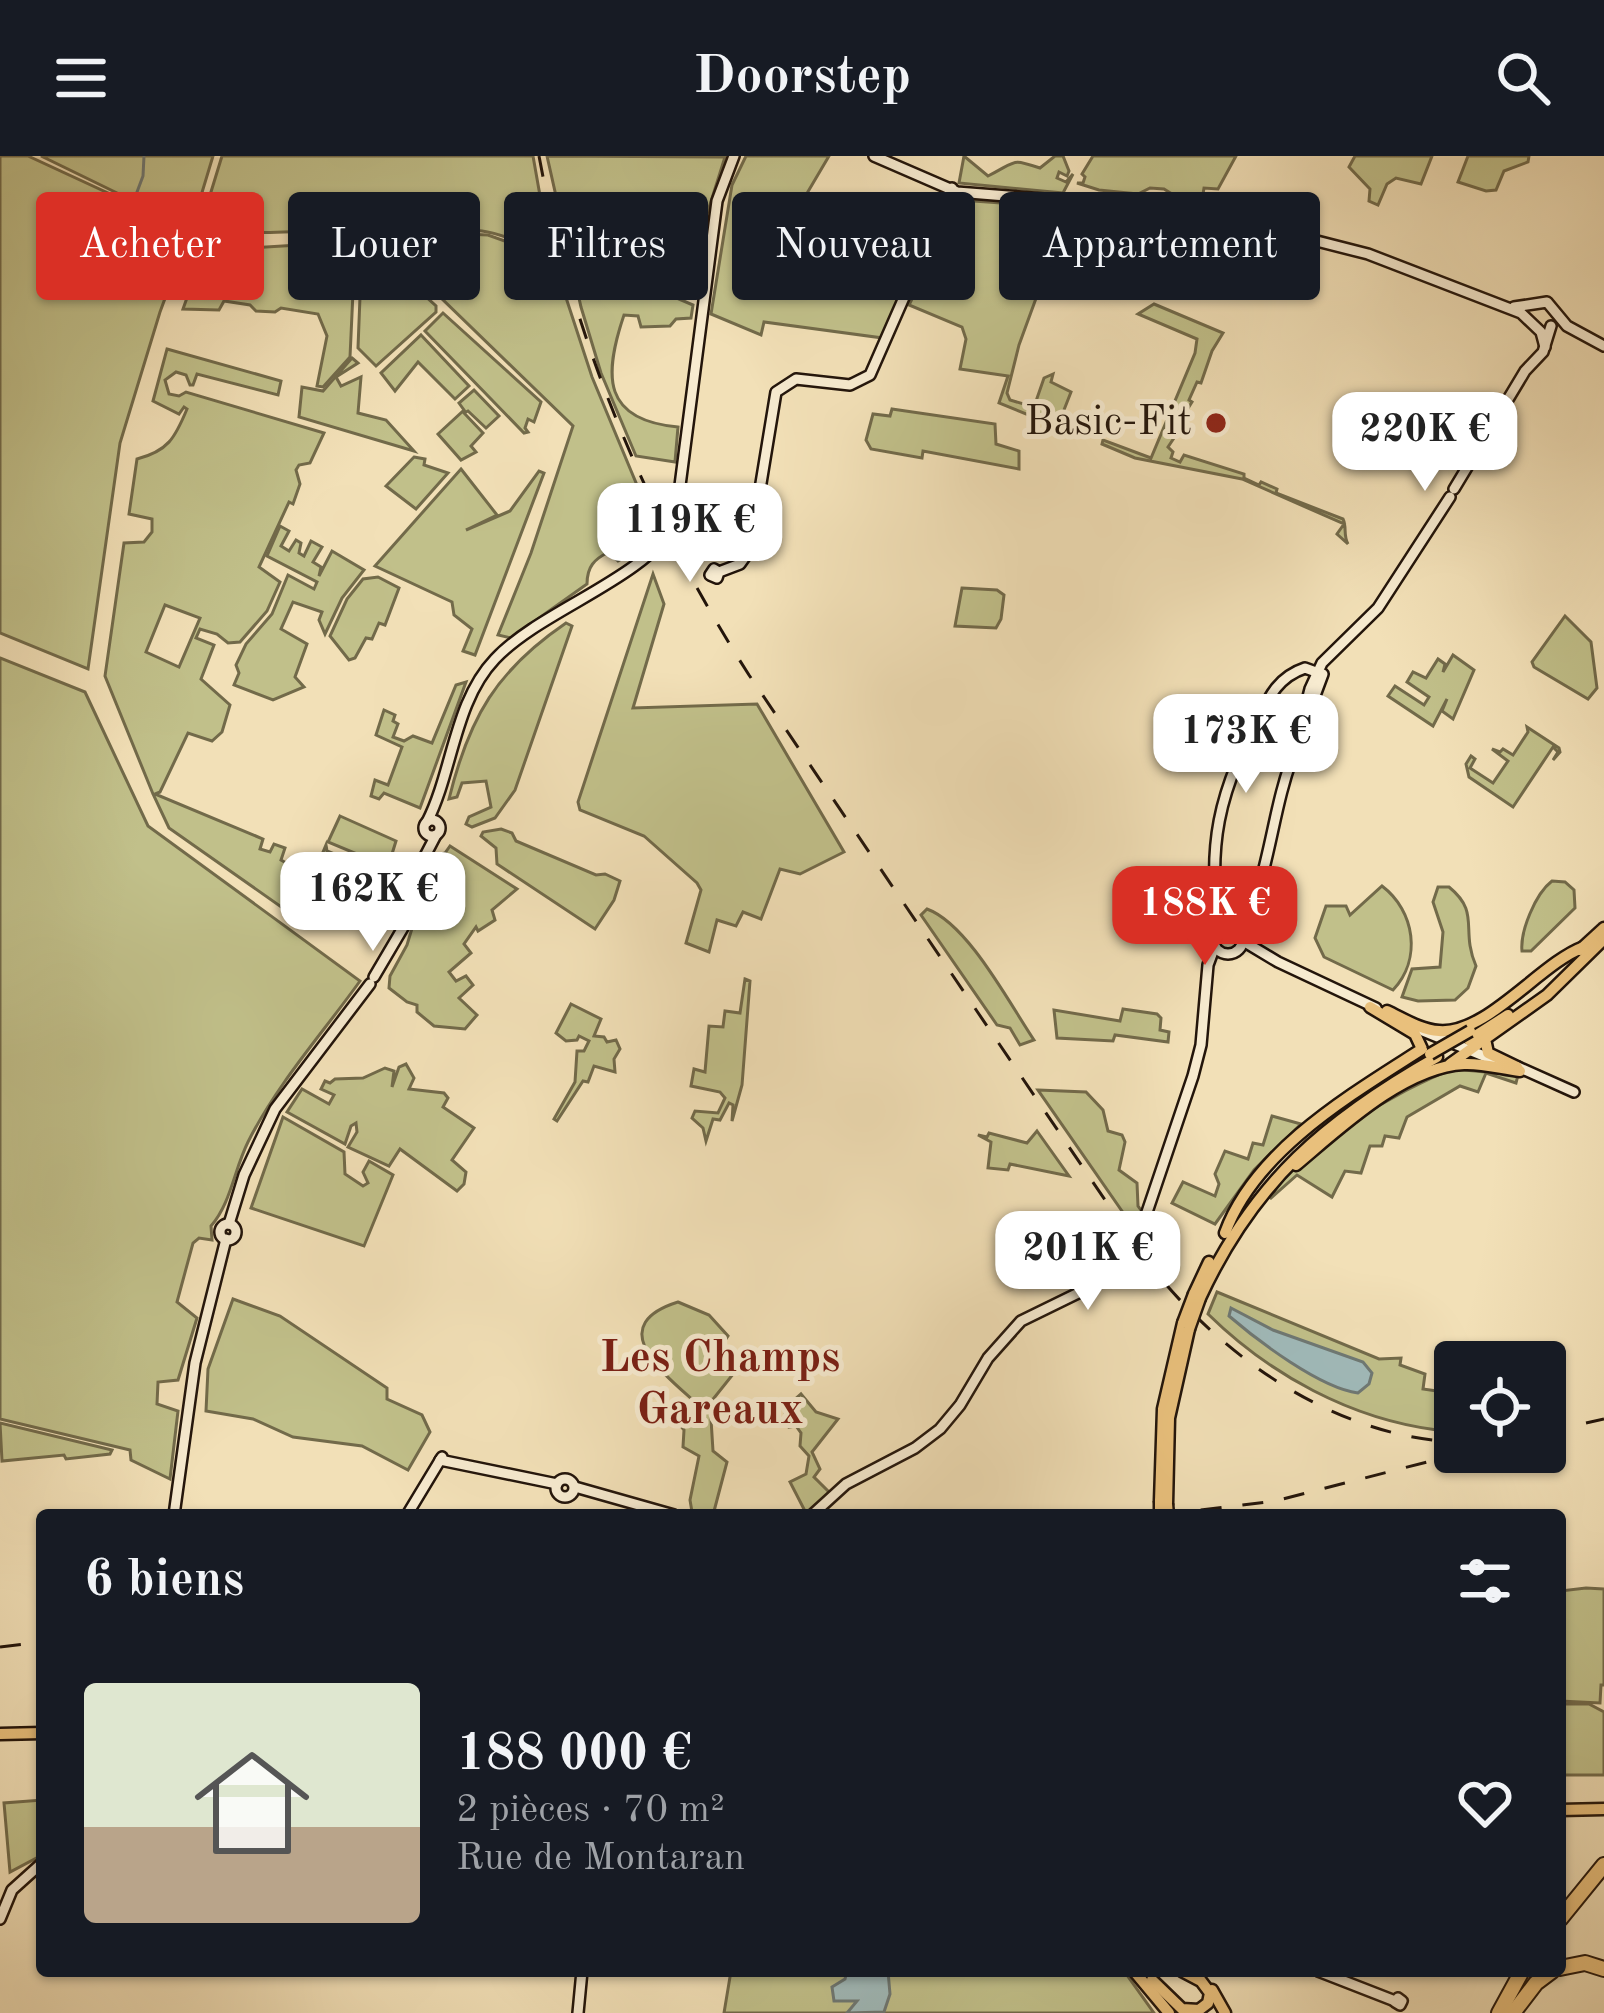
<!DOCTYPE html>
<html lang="fr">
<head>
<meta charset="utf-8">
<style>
	body { margin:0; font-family:"Old Standard TT",serif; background:#20242c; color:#f1f3f6; height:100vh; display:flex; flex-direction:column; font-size:45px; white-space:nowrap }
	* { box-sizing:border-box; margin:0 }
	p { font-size:39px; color:#9ea1a6 }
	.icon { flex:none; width:66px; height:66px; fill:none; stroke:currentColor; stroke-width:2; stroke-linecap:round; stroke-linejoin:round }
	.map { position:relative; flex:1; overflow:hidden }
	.panel { position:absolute; left:36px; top:1353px; width:1530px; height:468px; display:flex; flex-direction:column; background:#171b24; border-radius:12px; box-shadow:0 3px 9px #0004 }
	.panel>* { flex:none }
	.banner { position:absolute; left:36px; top:36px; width:1533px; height:108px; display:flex; gap:24px }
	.tools { position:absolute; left:1434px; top:1185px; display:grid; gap:24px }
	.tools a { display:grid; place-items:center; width:132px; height:132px; border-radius:12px; background:#171b24; box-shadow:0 3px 9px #0004; font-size:60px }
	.price { position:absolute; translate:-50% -102px; padding:0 27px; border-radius:24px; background:#fff; color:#222; font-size:39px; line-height:78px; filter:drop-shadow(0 3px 6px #0008) }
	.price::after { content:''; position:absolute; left:50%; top:72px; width:36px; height:27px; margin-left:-18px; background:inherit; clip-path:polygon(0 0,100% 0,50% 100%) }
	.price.on { background:#d93025; color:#fff }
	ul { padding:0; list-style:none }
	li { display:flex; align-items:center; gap:36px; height:300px; padding:0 48px }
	li span { display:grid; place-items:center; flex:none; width:336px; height:240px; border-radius:12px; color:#555 }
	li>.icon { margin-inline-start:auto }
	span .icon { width:144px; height:144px; fill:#fffc; stroke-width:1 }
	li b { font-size:51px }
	h2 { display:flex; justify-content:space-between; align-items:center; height:144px; padding:0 48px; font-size:51px }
	.tag { padding:0 42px; border-radius:12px; background:#171b24; box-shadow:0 3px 9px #0004; font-size:42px; line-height:108px }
	.tag.on { background:#d93025; color:#fff }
	header { display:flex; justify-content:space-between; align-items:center; height:156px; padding:0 48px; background:#171b24; font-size:54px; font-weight:700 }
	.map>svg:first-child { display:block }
	.green { fill:#c1c08a; stroke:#726a4a; stroke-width:3; fill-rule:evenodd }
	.water { fill:#a0baba; stroke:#6e7874; stroke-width:3 }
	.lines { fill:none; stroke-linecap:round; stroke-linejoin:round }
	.stream { stroke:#6e7874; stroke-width:3 }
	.secondary-casing { stroke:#23150b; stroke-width:14 }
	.primary-casing { stroke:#23150b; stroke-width:15 }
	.highway-casing { stroke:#23150b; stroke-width:18 }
	.secondary { stroke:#f7ebd0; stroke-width:9 }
	.primary { stroke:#e9c07c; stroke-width:10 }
	.highway { stroke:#e9c07c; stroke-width:14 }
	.rail { stroke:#23150b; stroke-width:3; stroke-dasharray:21 21; stroke-linecap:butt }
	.primary-bridge-casing { stroke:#23150b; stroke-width:15; stroke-linecap:butt }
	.primary-bridge { stroke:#e9c07c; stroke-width:10 }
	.poi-dot { fill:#8f2418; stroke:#f7ebd0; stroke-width:4.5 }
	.labels { text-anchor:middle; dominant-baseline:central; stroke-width:10; stroke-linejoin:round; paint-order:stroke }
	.poi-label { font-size:42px; fill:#23150b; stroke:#f7ebd0; text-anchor:end }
	.neighbourhood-label { font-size:45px; font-weight:bold; fill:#7a1f14; stroke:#f7ebd0 }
</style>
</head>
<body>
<header><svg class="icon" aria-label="menu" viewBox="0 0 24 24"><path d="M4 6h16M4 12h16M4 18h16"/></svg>Doorstep<svg class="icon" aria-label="search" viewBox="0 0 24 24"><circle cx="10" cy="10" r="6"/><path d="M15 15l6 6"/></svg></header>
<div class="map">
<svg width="1604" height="1857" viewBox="0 0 1604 1857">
	<rect width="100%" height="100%" fill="#f2e0b7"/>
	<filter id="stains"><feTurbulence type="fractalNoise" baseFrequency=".00167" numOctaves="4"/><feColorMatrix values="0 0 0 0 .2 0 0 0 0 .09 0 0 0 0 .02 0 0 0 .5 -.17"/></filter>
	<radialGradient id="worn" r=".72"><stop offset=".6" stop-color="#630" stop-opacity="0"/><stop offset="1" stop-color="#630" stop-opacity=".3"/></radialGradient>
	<g class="green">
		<path d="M0,0H28L190,75L160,156L120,287L88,513L0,477Z"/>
		<path d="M41,0H213L191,73Z"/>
		<path d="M222,0H533L548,85L545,95C525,88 503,78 482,75C388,64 293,82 199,75Z"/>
		<path d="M547,0L725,1L707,58L699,114L674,111L665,121L667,138L693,149L691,162L676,163L670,170L641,171L638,160L624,159C603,221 603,264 678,271L675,306L636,300L601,217L581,151Z"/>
		<path d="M746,0H829L806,39L802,67L806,71L861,76L889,89L896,81L909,88L919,77L926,82L883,182L764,166L761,179L711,158L732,29Z"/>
		<path d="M964,0L988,20C1018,5 1010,2 1040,12L1055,0H1063L1069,15L1067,20L1059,16L1057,22L1066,26L1073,18L1063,37L959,27Z"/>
		<path d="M1093,0H1236L1218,33L1204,32L1203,38H1172L1164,33L1150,32L1138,38L1099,34L1077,27H1083L1085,21L1082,18Z"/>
		<path d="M1355,0H1432L1421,28L1396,22L1387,28L1378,49L1369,45L1370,33L1349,11Z"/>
		<path d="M1468,0H1529L1528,6L1504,15L1496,34L1486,35L1458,26Z"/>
		<path d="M960,44L1069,52L1019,189L1007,237L1010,244L1034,251L1044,222L1053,218L1051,226L1071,236L1062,259L1067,262L1061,263L1058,271L999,247L1008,220L960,213L966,183L962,171L909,149Z"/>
		<path d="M371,74L488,79L553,102L592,221L654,370L645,388L639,391L628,386L627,400L618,405L609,396C594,403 587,411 587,428L511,482L498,479L531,397L573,270Z"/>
		<path d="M315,88L347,89L345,102L325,101L312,111L309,130L353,136L350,201L323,231L317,230L327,180L318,158L281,152L275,156L256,155L250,149L224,145L219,154L183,153L193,125L233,127L236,93Z"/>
		<path d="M369,89L436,150V156L376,210L358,192L362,90Z"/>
		<path d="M1154,148L1223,177L1212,195L1201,227L1197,226L1189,244L1192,246L1177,270L1180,273L1168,291L1173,296L1171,302L1180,306L1184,299L1244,318V322L1259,329L1261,326L1277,333L1276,337L1343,363C1347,371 1343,379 1348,388L1337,378L1344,368L1242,323L1135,302L1102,288L1103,284L1151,302L1195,197L1197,183L1138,158Z"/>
		<path d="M443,157L541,246L534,266L528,263L525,272L528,276L524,277L425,175Z"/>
		<path d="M421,179L469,230L455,243L418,206L395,235L381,217Z"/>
		<path d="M167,193L281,225L278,239L197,218L193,229H190L186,219L176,216L165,224L169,238L179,240L186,236L324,277L310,307L299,309L296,314L300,328L293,348L289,346L259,411L280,426L267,455L240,486L228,487L217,478L200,473L196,482L214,489L201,523L230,549L222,576L212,585L188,577L160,636L155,638L263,683L260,693L270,696L274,688L285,692L281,704L304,717L302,735L287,755L169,672L153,638L105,520L124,387L144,386L152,376V363L129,358L137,303C168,295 175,282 187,253L184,251L179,258L153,245ZM165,449L200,462L179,511L146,496Z"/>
		<path d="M352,202L358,207L336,221L341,230L361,221L358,257L386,264L414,295L299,261L302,231L323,235Z"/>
		<path d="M474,234L499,260L486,272L468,255L464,257L483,277L471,290L476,296L461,304L438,278L464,254L459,247Z"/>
		<path d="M892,253L995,268L996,288L1019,295V313L923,295L922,302L871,293L866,284L873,258L890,260Z"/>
		<path d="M414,301L425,303L424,309L448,317L416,353L386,330Z"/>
		<path d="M461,313L497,359L466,374L510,355L539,315L544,317L475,499L463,495L472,473L454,459L452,446L375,410Z"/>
		<path d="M280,370L289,375L281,390L289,395L296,384L301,387L299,397L304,400L311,385L322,391L313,406L321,411L319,420L332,395L364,414L342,442L325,478L319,464L322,456L293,446L281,473L307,488L295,521L304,531L273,544L234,529L239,517L236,509L246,488L272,458L288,419L314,433L317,426L267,400Z"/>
		<path d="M653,418L664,448L633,552L757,548L844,696L800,718L780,713L761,763L743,756L736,770L717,764L709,796L686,787L701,734L697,727L644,680L580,654L578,646Z"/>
		<path d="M378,421L399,432L385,469L379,467L372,483L366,482L355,502L349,504L330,480L347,443L363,423Z"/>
		<path d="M962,432L997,434L1004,439L1001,463L996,472L955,470Z"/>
		<path d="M1565,460L1591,486L1597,532L1588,543L1534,511L1532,506Z"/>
		<path d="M566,467L572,470L515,634L495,662L472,671L466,668L469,661L491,651L486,625L462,627L457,641L449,643C469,561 497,514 566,467Z"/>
		<path d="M1453,499L1474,514L1453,563L1442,555L1447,543L1433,570L1388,540L1395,530L1424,549L1429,541L1407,526L1413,516L1426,522L1438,503L1445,508L1443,516Z"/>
		<path d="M0,502L85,536L148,670L360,825C322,878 277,928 248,986C234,1014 231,1047 211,1070L212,1084L199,1082L193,1087L177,1146L197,1162L178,1224L158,1226L157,1248L178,1255L170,1323L131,1304L130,1294L0,1263Z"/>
		<path d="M466,526L420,652L384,637L379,643L371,640L375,624L388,629L402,591L376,579L384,554L395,559L393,565L398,568L393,581L404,585L413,580L432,587L456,529Z"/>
		<path d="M1527,571L1559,592L1560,596L1553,604L1558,596L1553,591L1513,651L1469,621L1466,608L1471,600L1475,603L1470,612L1493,627L1508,605L1492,593L1500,596L1503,593L1513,599L1528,576Z"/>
		<path d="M340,660L396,685L388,711L328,686Z"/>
		<path d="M501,673L512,677L516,685L596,719L605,718L620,725L614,744L595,773L497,708L496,692L481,680L483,676Z"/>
		<path d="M326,689L327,695L349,704L346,710L332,705L326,721L335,726L340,717L359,725L361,718L350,712L353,706L375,716L377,712L386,716L384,721L378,719L367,743L371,746L369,751L311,725Z"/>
		<path d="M450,690L517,733L492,754L495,764L478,775L476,771L464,788L471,797L449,816L456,825L466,820L473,829L459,842L477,859L465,873L434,870L417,856V849L407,846L389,832L390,820L407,789L434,700L445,697Z"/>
		<path d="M1552,725L1565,726L1574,734L1575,752L1531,795H1522C1520,776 1535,738 1552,725Z"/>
		<path d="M1382,730C1415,755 1422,803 1393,834L1324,801L1315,782L1326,750H1346L1350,759Z"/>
		<path d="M1438,731H1449C1481,757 1460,773 1476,810L1468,832L1455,844L1418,845L1402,841L1412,813L1440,811L1443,776L1433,746Z"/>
		<path d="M927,753C968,768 1009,847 1034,884L1020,889L1010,872L997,869L921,759Z"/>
		<path d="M745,823L750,825L742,929L732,965L733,949L729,947L720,964L713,963L706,985L703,972L692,962L695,955L718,957L725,942L720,936L691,930L694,913L705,916L709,870L723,871L725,855L740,857Z"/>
		<path d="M571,848L601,863L594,880L604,881L607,886L616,884L620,893L614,903L615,916L594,910L588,926L583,925L557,965L554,963L575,926L577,895H584L589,885L579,880L577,884L566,885L556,877Z"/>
		<path d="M1123,853L1157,858L1161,862L1160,874L1169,876L1168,886L1115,879L1113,885L1057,882L1054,854L1120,865Z"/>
		<path d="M406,908L414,922L409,933L444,937L448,942L443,951L474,972L452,1004L466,1016L464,1028L457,1035L400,993L389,1010L348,991L357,976L356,967L351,970L345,988L287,956L302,933L329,948L334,939L321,933L325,925L330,927L335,923L363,922L385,912L394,915L392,931L399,911Z"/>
		<path d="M1453,913L1518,919L1516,927L1486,917L1478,936L1460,930L1407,961L1399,982L1385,980L1382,990H1370L1361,1017L1345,1015L1332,1041L1297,1019L1270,1043C1292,996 1403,931 1453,913Z"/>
		<path d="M1038,934L1086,936L1103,954L1108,975L1122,979L1125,986L1119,1014L1137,1027L1138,1050L1143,1057L1131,1068Z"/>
		<path d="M1272,960L1301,968L1254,1014L1215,1068L1172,1047L1183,1026L1215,1040L1219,1028L1215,1018L1225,995L1248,1003L1253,987L1263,989Z"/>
		<path d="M283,961L344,996L345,1018L363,1030L368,1027L363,1016L369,1005L393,1019L364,1090L251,1052Z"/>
		<path d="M1037,975L1069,1020L1010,1008L1008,1014L988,1012L991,986L978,979L987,981L989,977L1027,987Z"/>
		<path d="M1217,1136L1379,1203L1401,1202L1400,1209L1425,1218L1423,1233L1444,1236L1437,1274C1351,1263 1270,1219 1208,1158Z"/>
		<path d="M233,1143L280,1160L387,1232V1243L422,1259L430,1276L408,1314L362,1290L293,1281L253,1263L206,1255L208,1213Z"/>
		<path d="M678,1146L709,1159L728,1180L722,1189L742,1207L710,1247L713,1295L727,1306L713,1359L692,1356L690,1344L699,1300L683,1291L684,1274L679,1268L695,1246C665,1219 602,1170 678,1146Z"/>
		<path d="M801,1238L816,1256L838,1263L812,1296L820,1313L814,1321L830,1337L807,1359L790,1326L806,1318L809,1300L800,1290L801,1277L796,1270L789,1271L784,1253Z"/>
		<path d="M0,1267L112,1294L110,1298L66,1303L64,1299L2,1305Z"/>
		<path d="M1586,1432L1604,1433V1529H1601L1600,1547L1560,1545V1435Z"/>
		<path d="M1560,1548H1589L1604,1556V1619H1560Z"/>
		<path d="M42,1644V1699L10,1716L4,1647Z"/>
		<path d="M731,1815H1124L1154,1857H724Z"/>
	</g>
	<g class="water">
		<path d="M1231,1152L1273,1174L1363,1206L1372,1217L1369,1228L1358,1237C1320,1232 1258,1185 1229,1160Z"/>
		<path d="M847,1815H888L890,1838L884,1856L847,1857L857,1845H834L832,1831L845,1823Z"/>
	</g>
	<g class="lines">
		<path class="stream" d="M144,0L143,20L131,52L188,78"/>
		<defs>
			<g id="secondary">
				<path d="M874,0L957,36L1157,52L1262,71L1368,98L1521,157L1541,176L1545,191"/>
				<path d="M1514,151L1547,146L1567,170L1604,190"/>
				<path d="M1454,333L1525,215L1543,196L1551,170"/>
				<path d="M719,416L714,413L710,419L717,422L719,416L740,408L750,394L776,236L796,223L850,229L870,219L952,32"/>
				<path d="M1310,553L1323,518"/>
				<path d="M1293,599L1310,533L1322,507L1378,452L1450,341"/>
				<circle cx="432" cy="672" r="8"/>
				<path d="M427,666C453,615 454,546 495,503C541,454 643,424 675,368L717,45L734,0"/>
				<circle cx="1228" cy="783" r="15"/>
				<path d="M1219,771C1207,691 1219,636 1257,565C1269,541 1278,521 1305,512L1316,516"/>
				<path d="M1241,776C1270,721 1271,656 1294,597"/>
				<path d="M1243,785L1278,806L1376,852"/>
				<path d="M374,821L404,770L425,700L436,679"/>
				<path d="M1423,875L1496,905"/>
				<path d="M1518,911L1574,936"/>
				<path d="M229,1068L244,1019L275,953L370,828"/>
				<circle cx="228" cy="1076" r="8"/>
				<path d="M440,1304L557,1328"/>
				<circle cx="565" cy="1332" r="9"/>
				<path d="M575,1331L674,1359"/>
				<path d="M174,1359L195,1207L226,1083"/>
				<path d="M407,1359L442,1301"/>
				<path d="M812,1359L846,1328L915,1292L940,1273L960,1249L988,1202L1021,1165L1113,1120L1119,1086L1144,1065L1193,920L1201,889L1208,809L1215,790"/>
				<path d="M0,1763L12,1734L42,1707"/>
				<path d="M1318,1815L1395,1845"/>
				<path d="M1398,1842L1402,1845L1400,1849L1395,1846Z"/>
				<path d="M578,1857L582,1815"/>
			</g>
			<g id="primary">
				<path d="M1580,794L1604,772"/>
				<path d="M1387,855C1404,863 1421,874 1439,875C1487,879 1540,807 1584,791"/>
				<path d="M1469,884L1508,859"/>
				<path d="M1450,908L1485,883"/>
				<path d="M1517,911L1488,897L1485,883L1547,839L1604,783"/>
				<path d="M1296,1009C1340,972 1404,911 1464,908C1483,907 1502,913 1520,915"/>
				<path d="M1225,1077C1255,994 1352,938 1422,893L1415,878L1370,851"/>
				<path d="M1194,1138L1209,1106"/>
				<path d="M1200,1142C1254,1025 1326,964 1437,901"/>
				<path d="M1160,1345L1163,1253L1183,1167"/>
				<path d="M1167,1348L1169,1262L1189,1173"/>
				<path d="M0,1578L42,1577"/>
				<path d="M1560,1654L1604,1653"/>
				<path d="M1134,1815L1169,1857"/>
				<path d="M1152,1824L1182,1853L1199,1854L1208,1847L1210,1837L1201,1825L1182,1815"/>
				<path d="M1212,1834L1225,1857"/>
			</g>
			<g id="highway">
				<path d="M1560,1763L1604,1709"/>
				<path d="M1560,1812L1585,1807L1604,1813"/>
				<path d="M1499,1857L1522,1815"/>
				<path d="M1513,1857L1536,1827L1552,1815"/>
			</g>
		</defs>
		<use href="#secondary" class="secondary-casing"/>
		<use href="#primary" class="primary-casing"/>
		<use href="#highway" class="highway-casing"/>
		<use href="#secondary" class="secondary"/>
		<use href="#primary" class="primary"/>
		<use href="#highway" class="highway"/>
		<g class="rail">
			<path d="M539,0C573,185 648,361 749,519L1143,1100C1216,1197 1331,1280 1455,1286"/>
			<path d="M1545,1276L1604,1263"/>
			<path d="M1453,1305L1498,1296"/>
			<path d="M1159,1359L1275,1345L1466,1296"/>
			<path d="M0,1491L42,1486"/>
		</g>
		<defs>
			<g id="primary-bridge">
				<path d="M1430,898L1470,875"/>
				<path d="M1183,1167L1194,1138"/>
				<path d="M1189,1173L1200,1142"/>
				<path d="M1160,1345V1359"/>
				<path d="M1167,1348L1168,1359"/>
			</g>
		</defs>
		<use href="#primary-bridge" class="primary-bridge-casing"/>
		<use href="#primary-bridge" class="primary-bridge"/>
	</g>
	<circle class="poi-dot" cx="1216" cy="267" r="12"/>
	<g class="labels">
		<g class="poi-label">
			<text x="1192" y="267">Basic-Fit</text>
		</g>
		<g class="neighbourhood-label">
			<text x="720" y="1203">Les Champs<tspan x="720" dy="52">Gareaux</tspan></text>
		</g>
	</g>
	<rect width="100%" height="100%" filter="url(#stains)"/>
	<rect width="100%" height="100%" fill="url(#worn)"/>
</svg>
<div class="tools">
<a><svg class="icon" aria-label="locate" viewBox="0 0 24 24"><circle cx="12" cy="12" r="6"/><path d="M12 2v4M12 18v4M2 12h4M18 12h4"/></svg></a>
</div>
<b class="price" style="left:1425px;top:338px">220K €</b>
<b class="price" style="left:690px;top:429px">119K €</b>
<b class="price" style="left:1246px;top:640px">173K €</b>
<b class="price" style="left:373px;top:798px">162K €</b>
<b class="price on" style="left:1205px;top:812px">188K €</b>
<b class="price" style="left:1088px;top:1157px">201K €</b>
<div class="banner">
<a class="tag on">Acheter</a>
<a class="tag">Louer</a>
<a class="tag">Filtres</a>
<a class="tag">Nouveau</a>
<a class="tag">Appartement</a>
</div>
<section class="panel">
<h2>6 biens<svg class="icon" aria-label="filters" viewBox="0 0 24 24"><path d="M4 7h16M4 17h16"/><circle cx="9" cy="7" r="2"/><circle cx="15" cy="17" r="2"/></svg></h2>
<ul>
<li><span style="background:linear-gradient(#dfe7d0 60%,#b9a48a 0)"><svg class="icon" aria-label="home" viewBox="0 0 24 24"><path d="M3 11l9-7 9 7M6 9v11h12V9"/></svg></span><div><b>188 000 €</b><p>2 pièces · 70 m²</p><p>Rue de Montaran</p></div><svg class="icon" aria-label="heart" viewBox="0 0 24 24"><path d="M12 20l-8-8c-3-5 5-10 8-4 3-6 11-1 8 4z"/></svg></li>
</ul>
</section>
</div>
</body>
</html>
